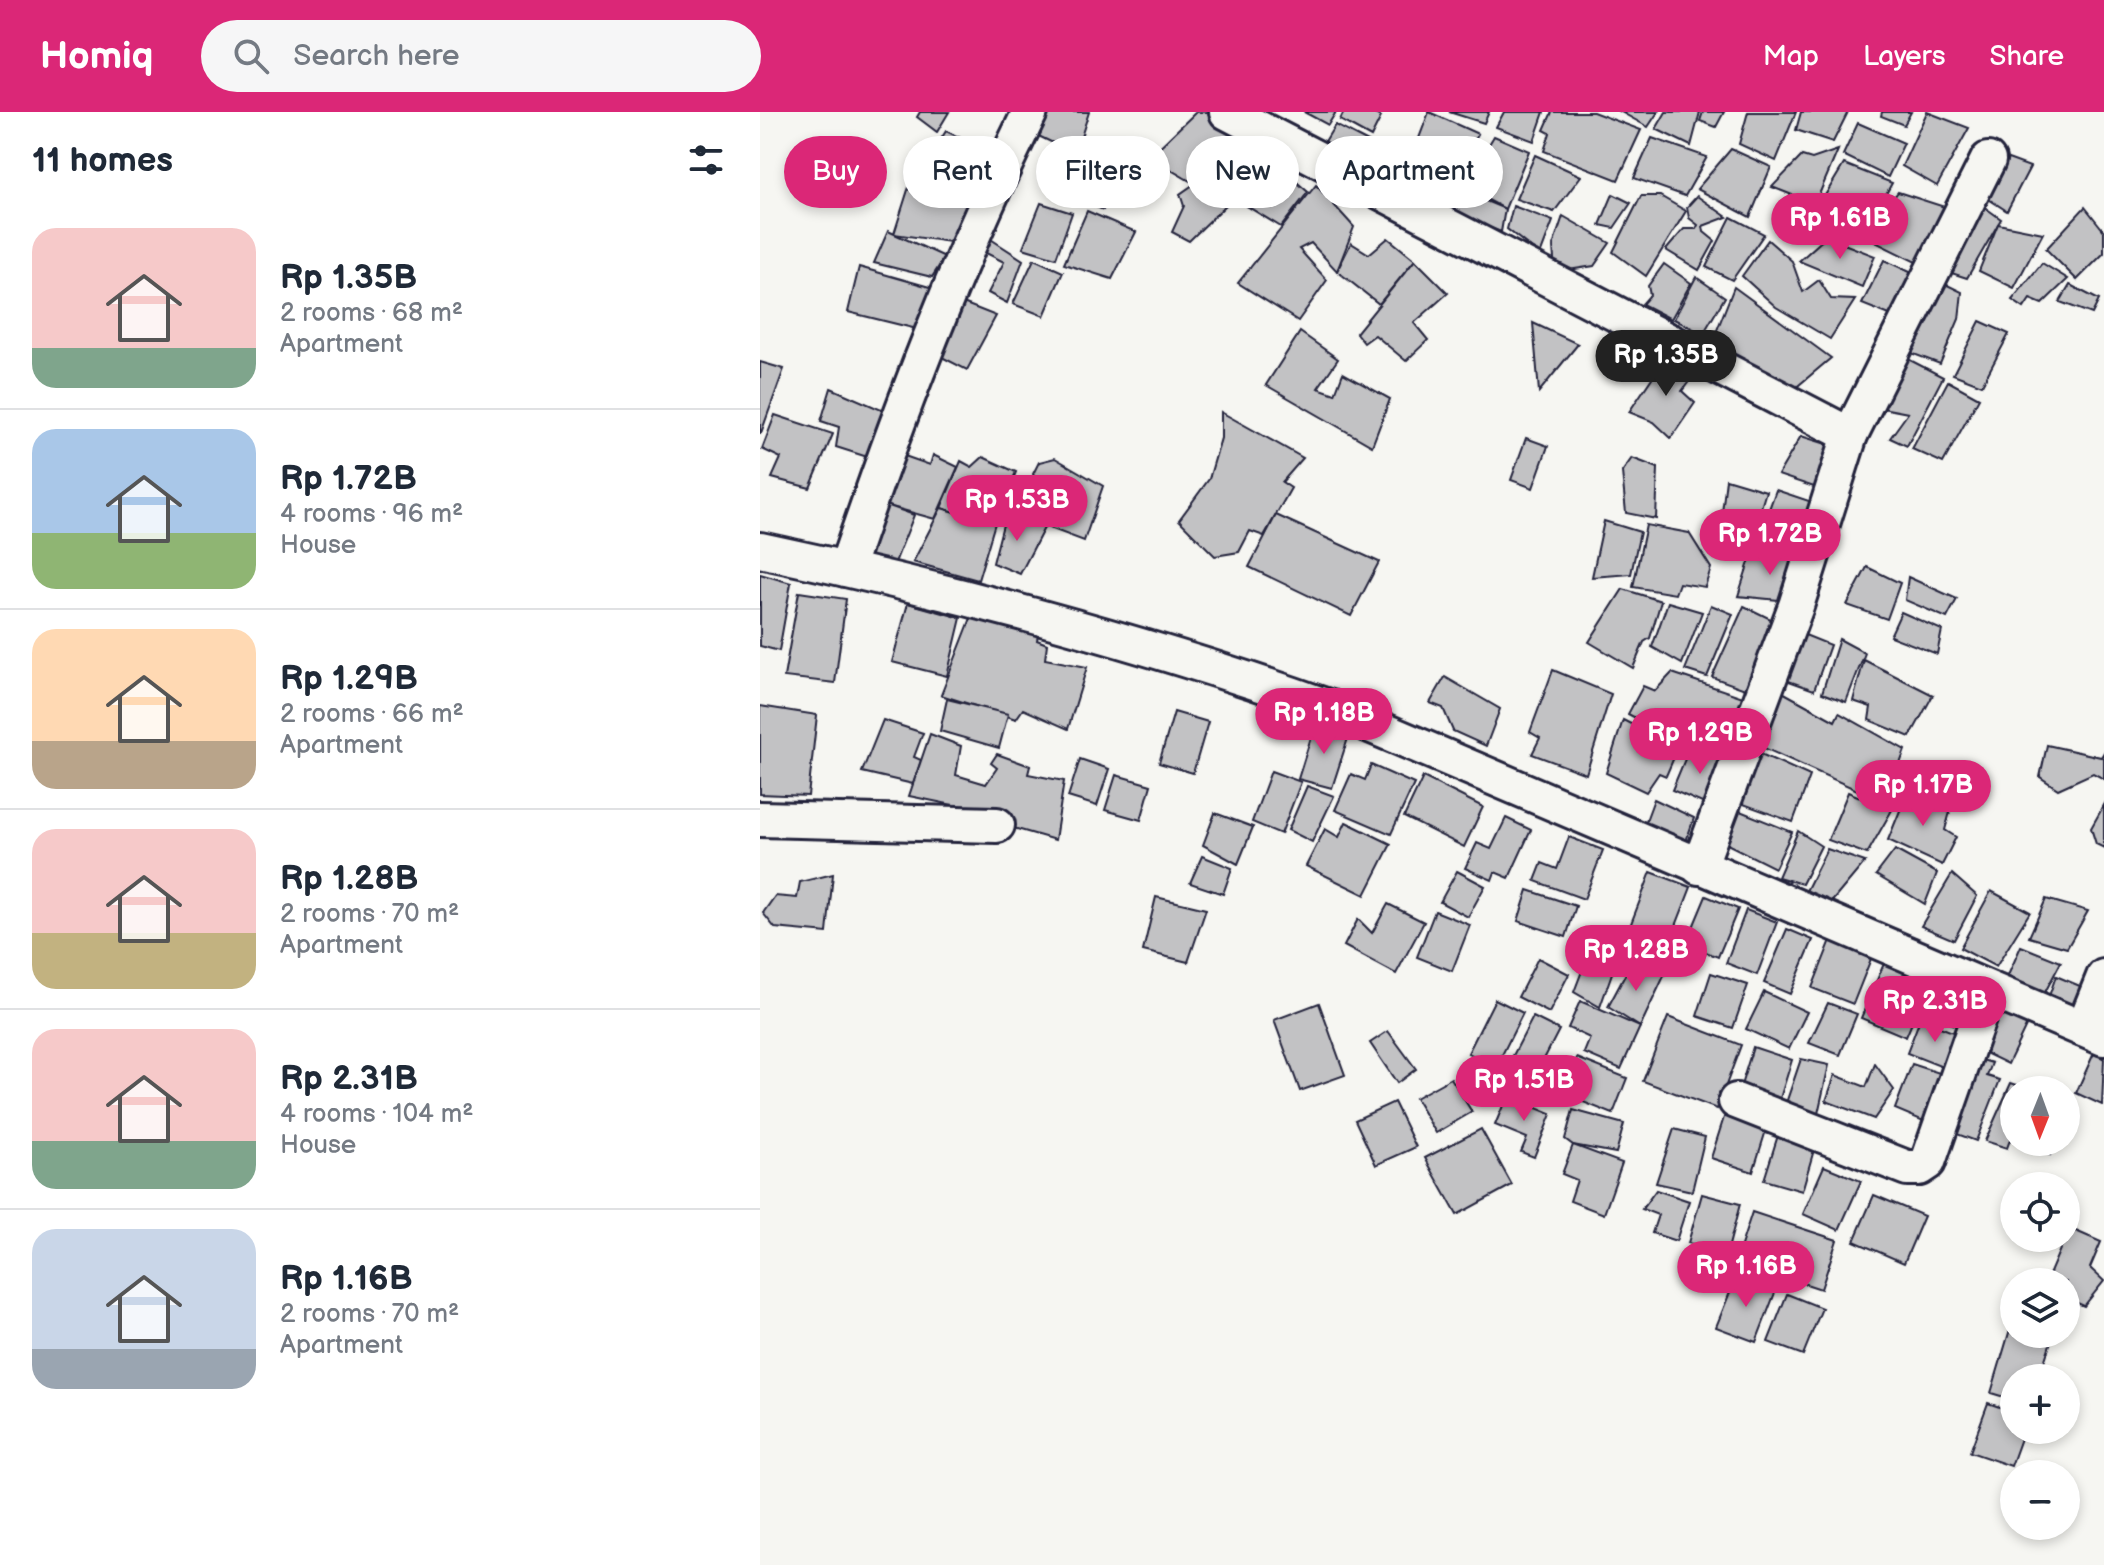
<!DOCTYPE html>
<html lang="en">
<head>
<meta charset="utf-8">
<style>
	body { margin:0; font-family:"Balsamiq Sans",sans-serif; background:#f6f6f7; color:#1f2937; height:100vh; display:flex; flex-direction:column; font-size:30px; white-space:nowrap }
	* { box-sizing:border-box; margin:0 }
	p { font-size:26px; color:#747a83 }
	.icon { flex:none; width:44px; height:44px; fill:none; stroke:currentColor; stroke-width:2; stroke-linecap:round; stroke-linejoin:round }
	.map { position:relative; flex:1; overflow:hidden }
	.sheet { display:flex; flex-direction:column; background:#fff; width:760px }
	.sheet>* { flex:none }
	.guide { position:absolute; left:24px; top:24px; width:760px; height:72px; display:flex; gap:16px }
	.needle { width:52px; rotate:181deg }
	.fabs { position:absolute; left:1240px; top:964px; display:grid; gap:16px }
	.fabs a { display:grid; place-items:center; width:80px; height:80px; border-radius:50%; background:#fff; box-shadow:0 4px 12px #0003; font-size:40px }
	.price { position:absolute; translate:-50% -68px; padding:0 18px; border-radius:28px; background:#db2777; color:#fff; font-size:26px; line-height:52px; filter:drop-shadow(0 2px 4px #0008) }
	.price::after { content:''; position:absolute; left:50%; top:48px; width:24px; height:18px; margin-left:-12px; background:inherit; clip-path:polygon(0 0,100% 0,50% 100%) }
	.price.on { background:#222; color:#fff }
	ul { padding:0; list-style:none }
	li { display:flex; align-items:center; gap:24px; height:200px; padding:0 32px }
	li+li { border-top:2px solid #e0e1e3 }
	li span { display:grid; place-items:center; flex:none; width:224px; height:160px; border-radius:24px; color:#555 }
	li>.icon { margin-inline-start:auto }
	span .icon { width:96px; height:96px; fill:#fffc; stroke-width:1 }
	li b { font-size:34px }
	h2 { display:flex; justify-content:space-between; align-items:center; height:96px; padding:0 32px; font-size:34px }
	.pill { padding:0 28px; border-radius:36px; background:#fff; box-shadow:0 4px 12px #0003; font-size:28px; line-height:72px }
	.pill.on { background:#db2777; color:#fff }
	header { display:flex; align-items:center; gap:48px; box-sizing:border-box; height:112px; padding:0 40px; background:#db2777; color:#fff }
	header strong { font-size:38px }
	nav { display:flex; gap:44px; margin-inline-start:auto; font-size:28px }
	.search { width:560px; height:72px; background:#f6f6f7; display:flex; align-items:center; gap:20px; box-sizing:border-box; padding:0 28px; border-radius:44px; color:#747a83; font-size:30px }
	main { display:flex; flex:1; min-height:0 }
	.map>svg:first-child { display:block }
	.building { fill:#c2c2c4; stroke:#22223b; stroke-width:2 }
	.lines { fill:none; stroke-linecap:round; stroke-linejoin:round }
	.street-casing { stroke:#22223b; stroke-width:40 }
	.street { stroke:#f6f6f2; stroke-width:34 }
</style>
</head>
<body>
<header>
<strong>Homiq</strong>
<div class="search"><svg class="icon" aria-label="search" viewBox="0 0 24 24"><circle cx="10" cy="10" r="6"/><path d="M15 15l6 6"/></svg>Search here</div>
<nav><a>Map</a><a>Layers</a><a>Share</a></nav>
</header>
<main>
<section class="sheet">
<h2>11 homes<svg class="icon" aria-label="filters" viewBox="0 0 24 24"><path d="M4 7h16M4 17h16"/><circle cx="9" cy="7" r="2"/><circle cx="15" cy="17" r="2"/></svg></h2>
<ul>
<li><span style="background:linear-gradient(#f6c9c9 75%,#7fa58c 0)"><svg class="icon" aria-label="home" viewBox="0 0 24 24"><path d="M3 11l9-7 9 7M6 9v11h12V9"/></svg></span><div><b>Rp 1.35B</b><p>2 rooms · 68 m²</p><p>Apartment</p></div></li>
<li><span style="background:linear-gradient(#a9c7e8 65%,#8fb573 0)"><svg class="icon" aria-label="home" viewBox="0 0 24 24"><path d="M3 11l9-7 9 7M6 9v11h12V9"/></svg></span><div><b>Rp 1.72B</b><p>4 rooms · 96 m²</p><p>House</p></div></li>
<li><span style="background:linear-gradient(#ffd9b3 70%,#b9a48a 0)"><svg class="icon" aria-label="home" viewBox="0 0 24 24"><path d="M3 11l9-7 9 7M6 9v11h12V9"/></svg></span><div><b>Rp 1.29B</b><p>2 rooms · 66 m²</p><p>Apartment</p></div></li>
<li><span style="background:linear-gradient(#f6c9c9 65%,#c2b280 0)"><svg class="icon" aria-label="home" viewBox="0 0 24 24"><path d="M3 11l9-7 9 7M6 9v11h12V9"/></svg></span><div><b>Rp 1.28B</b><p>2 rooms · 70 m²</p><p>Apartment</p></div></li>
<li><span style="background:linear-gradient(#f6c9c9 70%,#7fa58c 0)"><svg class="icon" aria-label="home" viewBox="0 0 24 24"><path d="M3 11l9-7 9 7M6 9v11h12V9"/></svg></span><div><b>Rp 2.31B</b><p>4 rooms · 104 m²</p><p>House</p></div></li>
<li><span style="background:linear-gradient(#c9d6e8 75%,#9aa5b1 0)"><svg class="icon" aria-label="home" viewBox="0 0 24 24"><path d="M3 11l9-7 9 7M6 9v11h12V9"/></svg></span><div><b>Rp 1.16B</b><p>2 rooms · 70 m²</p><p>Apartment</p></div></li>
</ul>
</section>
<div class="map">
<svg width="1344" height="1453" viewBox="0 0 1344 1453">
	<rect width="100%" height="100%" fill="#f6f6f2"/>
	<filter id="ink" filterUnits="userSpaceOnUse"><feTurbulence type="fractalNoise" baseFrequency=".0125" numOctaves="2"/><feDisplacementMap in="SourceGraphic" scale="16" xChannelSelector="R" yChannelSelector="G"/><feConvolveMatrix kernelMatrix="1 2 1 2 8 2 1 2 1" color-interpolation-filters="sRGB"/></filter>
	<g filter="url(#ink)">
		<g class="building">
			<path d="M160,0H189L177,20L157,5Z"/>
			<path d="M280,0H329L320,28L378,46V57H360L343,98L294,77L310,39L268,19Z"/>
			<path d="M436,0H449L474,25L430,69L389,45Z"/>
			<path d="M544,0H576L568,13Z"/>
			<path d="M584,0H611L621,5L611,25L580,8Z"/>
			<path d="M669,0L718,22L695,62L653,42Z"/>
			<path d="M689,0H729L724,11Z"/>
			<path d="M744,0H784L774,29L736,15Z"/>
			<path d="M792,0H833L881,18L858,68L784,39L790,21L784,18Z"/>
			<path d="M861,0H898L888,15Z"/>
			<path d="M906,0H940L931,34L896,17Z"/>
			<path d="M943,0H964L956,15L940,9Z"/>
			<path d="M988,0H1036L1016,49L979,32Z"/>
			<path d="M1041,0H1088L1073,30L1036,18Z"/>
			<path d="M1122,0H1151L1144,13L1121,4Z"/>
			<path d="M1167,0L1209,16L1177,74L1142,54Z"/>
			<path d="M1098,11L1144,31L1128,65L1083,43Z"/>
			<path d="M575,13L610,31L597,52L561,36Z"/>
			<path d="M186,19L228,39L214,71L164,54Z"/>
			<path d="M734,24L769,39L745,97L696,71L708,51L717,52Z"/>
			<path d="M892,26L947,45L925,84L874,66Z"/>
			<path d="M971,37L1011,55L990,105L937,77Z"/>
			<path d="M1078,38L1055,92L1012,75L1042,44L1052,47Z"/>
			<path d="M775,43L821,64L794,100L756,87Z"/>
			<path d="M1248,47L1270,55L1247,99L1224,84Z"/>
			<path d="M485,48L509,78L523,58L548,80L521,115L459,77Z"/>
			<path d="M1084,52L1132,71L1103,124L1089,127L1052,105Z"/>
			<path d="M153,62L213,89L197,131L134,122Z"/>
			<path d="M440,68L469,90L429,129L412,120L424,94L420,82Z"/>
			<path d="M556,73L594,115L577,159L551,131L539,137L567,168L538,209L478,171Z"/>
			<path d="M697,77L745,97L741,120L689,99Z"/>
			<path d="M1138,80L1197,99L1166,155L1103,124Z"/>
			<path d="M853,82L871,91L854,116L840,113Z"/>
			<path d="M881,84H900L926,99L886,164L853,140Z"/>
			<path d="M937,84L967,105L943,114L944,120L955,129L939,158L906,138L924,117H936L938,113L929,106L927,95Z"/>
			<path d="M1216,89L1241,107L1207,166L1182,158Z"/>
			<path d="M281,91L312,101L296,146L263,136Z"/>
			<path d="M753,94L793,109L780,143L747,117Z"/>
			<path d="M1325,95L1344,119V141L1317,168L1286,137Z"/>
			<path d="M327,99L376,120L352,167L304,152Z"/>
			<path d="M803,104L850,131L834,154L795,160L793,134Z"/>
			<path d="M971,105L1004,122L972,168L946,155Z"/>
			<path d="M1238,112L1283,121L1254,176L1219,159Z"/>
			<path d="M128,119L185,145L172,165L114,151Z"/>
			<path d="M226,124L263,148L247,191L228,181L244,150L222,139Z"/>
			<path d="M1066,125L1115,144L1102,175L1039,149Z"/>
			<path d="M628,126L655,148L619,192L577,159L591,131L609,142Z"/>
			<path d="M1008,128L1032,149L1043,180L1059,168L1071,187L1095,188L1070,227L1016,195L982,164Z"/>
			<path d="M274,147L303,160L284,204L253,192Z"/>
			<path d="M655,148L688,181L654,211L668,228L646,249L615,223L604,231L596,221Z"/>
			<path d="M1124,148L1163,166L1142,208L1102,192Z"/>
			<path d="M1282,151L1308,167L1282,192L1270,187L1264,196L1252,188Z"/>
			<path d="M904,152L931,171L911,207L882,192L890,183L888,174Z"/>
			<path d="M99,155L173,176L157,217L88,200Z"/>
			<path d="M936,165L965,185L943,222L914,207Z"/>
			<path d="M1181,170L1202,180L1199,207L1180,252L1151,241Z"/>
			<path d="M1310,173L1339,188L1332,202L1300,190Z"/>
			<path d="M974,175L1071,246L1033,278L950,236Z"/>
			<path d="M203,191L236,204L207,258L174,241Z"/>
			<path d="M1220,209L1249,222L1222,273L1193,262Z"/>
			<path d="M773,211L818,232L779,280Z"/>
			<path d="M540,220L578,247L558,276L575,282L583,261L630,287L612,334L506,273Z"/>
			<path d="M1146,246L1183,265L1147,334L1130,326L1148,301L1117,295Z"/>
			<path d="M904,248L936,260L922,279L935,291L911,326L894,310L869,300Z"/>
			<path d="M0,250L24,257L1,321H0Z"/>
			<path d="M1188,269L1219,286L1183,351L1152,337Z"/>
			<path d="M71,276L131,302L123,350L76,335L79,315L61,309Z"/>
			<path d="M461,300L543,346L522,370L531,376L504,424L490,419L479,440L455,444L419,408L449,367L461,326Z"/>
			<path d="M15,303L73,322L50,376L12,366L21,346L2,337Z"/>
			<path d="M1041,324L1076,335L1054,375L1018,363Z"/>
			<path d="M766,326L788,334L773,376L751,368Z"/>
			<path d="M136,341L170,353L173,343L198,355L175,407L121,392Z"/>
			<path d="M223,345L256,360L235,411L181,396L201,349L212,355Z"/>
			<path d="M295,346L343,374L324,429L276,411L283,384L273,362L279,350Z"/>
			<path d="M872,346L898,356L896,407L866,401L862,360Z"/>
			<path d="M966,367L1006,379L997,409L962,401Z"/>
			<path d="M1016,378L1058,392L1040,436L996,433Z"/>
			<path d="M115,389L154,403L132,458L94,450Z"/>
			<path d="M181,396L235,411L218,468L153,450Z"/>
			<path d="M246,401L285,414L260,462L233,451Z"/>
			<path d="M516,403L619,450L591,504L489,455Z"/>
			<path d="M844,409L880,420L871,462L832,465Z"/>
			<path d="M886,413L929,421L951,456L945,475L919,471L915,482L873,475Z"/>
			<path d="M993,438L1042,449L1030,489L978,484Z"/>
			<path d="M1107,455L1140,471L1127,507L1087,493Z"/>
			<path d="M0,462L31,471L19,539L0,534Z"/>
			<path d="M1148,465L1197,487L1187,506L1145,488Z"/>
			<path d="M863,477L901,489L890,526L884,530L873,556L829,530Z"/>
			<path d="M39,480L86,487L75,571L24,565Z"/>
			<path d="M908,490L942,500L922,552L892,535Z"/>
			<path d="M148,491L201,506L187,564L132,550Z"/>
			<path d="M951,493L973,502L947,565L925,558Z"/>
			<path d="M984,494L1021,512L996,581L952,565Z"/>
			<path d="M1141,500L1182,518L1177,542L1130,524Z"/>
			<path d="M211,506L279,517L277,528L287,532L285,547L327,555L308,617L263,597L256,607L181,583Z"/>
			<path d="M1040,521L1070,533L1054,578L1023,567Z"/>
			<path d="M1079,527L1105,541L1086,590L1062,581Z"/>
			<path d="M1104,548L1173,583L1150,625L1109,608L1111,595L1093,589Z"/>
			<path d="M793,558L851,582L826,662L772,642L780,626L770,620Z"/>
			<path d="M912,561L995,589L968,643L927,624L923,631L868,602L883,574L895,579Z"/>
			<path d="M685,565L740,597L726,634L693,619L683,596L670,591Z"/>
			<path d="M1017,577L1075,609L1079,601L1145,638L1126,691L993,631Z"/>
			<path d="M187,587L248,602L239,636L180,619Z"/>
			<path d="M0,594L57,603L48,684L0,682Z"/>
			<path d="M414,600L448,610L433,661L399,651Z"/>
			<path d="M123,608L163,621L154,645L161,648L153,672L102,660Z"/>
			<path d="M863,608L918,636L906,664L899,661L886,680L846,661Z"/>
			<path d="M556,609L589,623L572,676L538,667Z"/>
			<path d="M170,622L201,634L196,663L226,672L237,656L231,651L237,642L270,654L268,662L304,669L295,728L250,715L252,705L149,684Z"/>
			<path d="M1287,633L1341,645L1344,640V667L1333,661L1298,677L1280,665Z"/>
			<path d="M930,635L968,650L949,694L912,678Z"/>
			<path d="M994,639L1050,664L1033,710L975,689Z"/>
			<path d="M320,647L349,657L337,694L308,685Z"/>
			<path d="M611,653L654,672L631,722L575,698L591,662L605,668Z"/>
			<path d="M511,659L541,670L521,722L492,710Z"/>
			<path d="M356,663L391,673L381,708L345,698Z"/>
			<path d="M663,665L723,695L704,735L644,705Z"/>
			<path d="M547,674L574,684L552,730L528,718Z"/>
			<path d="M1150,674L1190,700L1185,718L1196,725L1182,753L1128,728Z"/>
			<path d="M1088,680L1132,698L1107,742L1068,728Z"/>
			<path d="M894,687L934,706L924,735L881,722Z"/>
			<path d="M1344,693V736L1336,732L1331,716Z"/>
			<path d="M975,697L1032,720L1015,756L963,730Z"/>
			<path d="M455,701L493,715L478,752L443,733Z"/>
			<path d="M746,706L771,718L749,766L735,760L732,768L705,756L717,731L731,737Z"/>
			<path d="M586,710L631,732L605,783L546,754L565,717L579,725Z"/>
			<path d="M1038,719L1061,734L1042,772L1018,765Z"/>
			<path d="M809,725L843,738L824,787L775,769L782,751L797,757Z"/>
			<path d="M1067,737L1105,750L1069,793L1043,785Z"/>
			<path d="M1135,738L1177,761L1165,792L1116,763Z"/>
			<path d="M442,744L472,756L463,782L430,771Z"/>
			<path d="M697,759L725,774L708,805L680,790Z"/>
			<path d="M891,760L931,775L907,837L867,822Z"/>
			<path d="M73,762L67,821L15,816L3,801L15,784L37,786L40,770Z"/>
			<path d="M1192,762L1217,784L1194,828L1161,814Z"/>
			<path d="M768,778L816,794L806,825L758,809Z"/>
			<path d="M1231,779L1270,800L1236,855L1200,836Z"/>
			<path d="M946,784L978,797L958,845L926,832Z"/>
			<path d="M396,785L446,797L428,850L383,839Z"/>
			<path d="M1286,787L1328,799L1307,836L1269,825Z"/>
			<path d="M628,792L664,810L636,862L584,834L598,807L612,821Z"/>
			<path d="M986,798L1017,810L997,863L966,851Z"/>
			<path d="M675,799L710,813L692,859L657,845Z"/>
			<path d="M1027,817L1053,828L1030,882L1004,871Z"/>
			<path d="M1075,818L1116,834L1093,892L1052,876Z"/>
			<path d="M1261,834L1301,850L1283,884L1246,868Z"/>
			<path d="M830,838L857,847L840,895L814,880Z"/>
			<path d="M778,846L809,862L789,901L758,885Z"/>
			<path d="M1125,849L1170,868L1146,925L1101,906Z"/>
			<path d="M872,850L905,862L880,915L848,895Z"/>
			<path d="M951,861L988,873L973,916L937,904Z"/>
			<path d="M1296,864L1332,879L1321,902L1288,887Z"/>
			<path d="M1173,868L1218,884L1205,917L1161,901Z"/>
			<path d="M1004,880L1047,900L1029,937L986,917Z"/>
			<path d="M735,887L763,901L736,955L708,941Z"/>
			<path d="M820,889L880,915L861,957L824,941L830,926L808,916Z"/>
			<path d="M559,891L585,963L540,979L514,908Z"/>
			<path d="M1068,891L1097,902L1080,943L1049,931Z"/>
			<path d="M1238,893L1269,908L1248,952L1217,937Z"/>
			<path d="M773,905L799,918L782,951L793,956L783,975L746,957Z"/>
			<path d="M908,905L981,933L957,997L883,969Z"/>
			<path d="M1160,907L1203,924L1190,958L1147,941Z"/>
			<path d="M628,919L656,957L637,971L610,931Z"/>
			<path d="M993,935L1032,948L1017,996L978,983Z"/>
			<path d="M1334,941L1344,947L1342,993L1316,981Z"/>
			<path d="M817,946L867,966L853,1002L803,982Z"/>
			<path d="M1215,946L1232,951L1227,964L1240,968L1216,1029L1186,1018Z"/>
			<path d="M1041,947L1069,953L1057,1006L1024,997Z"/>
			<path d="M1115,952L1134,978L1114,1007L1066,989L1075,963L1106,975Z"/>
			<path d="M1152,952L1192,965L1173,1013L1135,997Z"/>
			<path d="M691,966L712,1000L676,1021L655,986Z"/>
			<path d="M1251,971L1269,977L1254,978V1017L1247,1036L1225,1029Z"/>
			<path d="M747,984L791,1002L774,1045L761,1040L767,1026L735,1013Z"/>
			<path d="M634,990L656,1035L616,1053L595,1008Z"/>
			<path d="M813,998L864,1012L856,1041L813,1033L805,1027Z"/>
			<path d="M966,999L1008,1012L993,1060L951,1046Z"/>
			<path d="M721,1017L752,1073L697,1103L665,1046Z"/>
			<path d="M914,1017L945,1025L932,1079L896,1071Z"/>
			<path d="M1019,1020L1056,1031L1042,1079L1004,1068Z"/>
			<path d="M1257,1030H1295L1290,1043Z"/>
			<path d="M813,1033L862,1051L844,1102L810,1089L817,1068L802,1062Z"/>
			<path d="M1064,1054L1101,1069L1079,1118L1043,1102Z"/>
			<path d="M896,1078L929,1089L916,1129L892,1121L898,1103L882,1097Z"/>
			<path d="M942,1082L980,1092L967,1141L928,1131Z"/>
			<path d="M1114,1083L1164,1104L1144,1151L1094,1129Z"/>
			<path d="M992,1100L1077,1128L1061,1177L976,1149Z"/>
			<path d="M1309,1116L1341,1130L1330,1156L1344,1169L1324,1194L1306,1186V1170H1286Z"/>
			<path d="M977,1163L1016,1178L996,1230L956,1215Z"/>
			<path d="M1027,1182L1062,1196L1043,1243L1008,1230Z"/>
			<path d="M1251,1214L1254,1222L1292,1226L1279,1266H1254V1288L1231,1281Z"/>
			<path d="M1228,1291L1254,1300V1318H1264L1251,1354L1210,1340Z"/>
		</g>
		<g class="lines">
			<defs>
				<g id="street">
					<path d="M467,0L1090,323"/>
					<path d="M0,438C193,479 382,529 568,595L1344,926"/>
					<path d="M86,457C139,301 197,148 270,0"/>
					<path d="M0,707L237,713"/>
					<path d="M939,755L1036,494L1090,323L1228,48"/>
					<path d="M1323,917L1344,865"/>
					<path d="M976,989L1147,1056H1159L1168,1050L1228,878"/>
				</g>
			</defs>
			<use href="#street" class="street-casing"/>
			<use href="#street" class="street"/>
		</g>
	</g>
</svg>
<div class="fabs">
<a><svg class="needle" viewBox="-14 -14 28 28"><path d="M0-13l5 13h-10z" fill="#e53935"/><path d="M0 13l5-13h-10z" fill="#747a83"/></svg></a>
<a><svg class="icon" aria-label="locate" viewBox="0 0 24 24"><circle cx="12" cy="12" r="6"/><path d="M12 2v4M12 18v4M2 12h4M18 12h4"/></svg></a>
<a><svg class="icon" aria-label="layers" viewBox="0 0 24 24"><path d="M12 4l9 5-9 5-9-5zM3 14l9 5 9-5"/></svg></a>
<a>+</a>
<a>−</a>
</div>
<b class="price" style="left:1080px;top:149px">Rp 1.61B</b>
<b class="price on" style="left:906px;top:286px">Rp 1.35B</b>
<b class="price" style="left:257px;top:431px">Rp 1.53B</b>
<b class="price" style="left:1010px;top:465px">Rp 1.72B</b>
<b class="price" style="left:564px;top:644px">Rp 1.18B</b>
<b class="price" style="left:940px;top:664px">Rp 1.29B</b>
<b class="price" style="left:1163px;top:716px">Rp 1.17B</b>
<b class="price" style="left:876px;top:881px">Rp 1.28B</b>
<b class="price" style="left:1175px;top:932px">Rp 2.31B</b>
<b class="price" style="left:764px;top:1011px">Rp 1.51B</b>
<b class="price" style="left:986px;top:1197px">Rp 1.16B</b>
<div class="guide">
<a class="pill on">Buy</a>
<a class="pill">Rent</a>
<a class="pill">Filters</a>
<a class="pill">New</a>
<a class="pill">Apartment</a>
</div>
</div>
</main>
</body>
</html>
